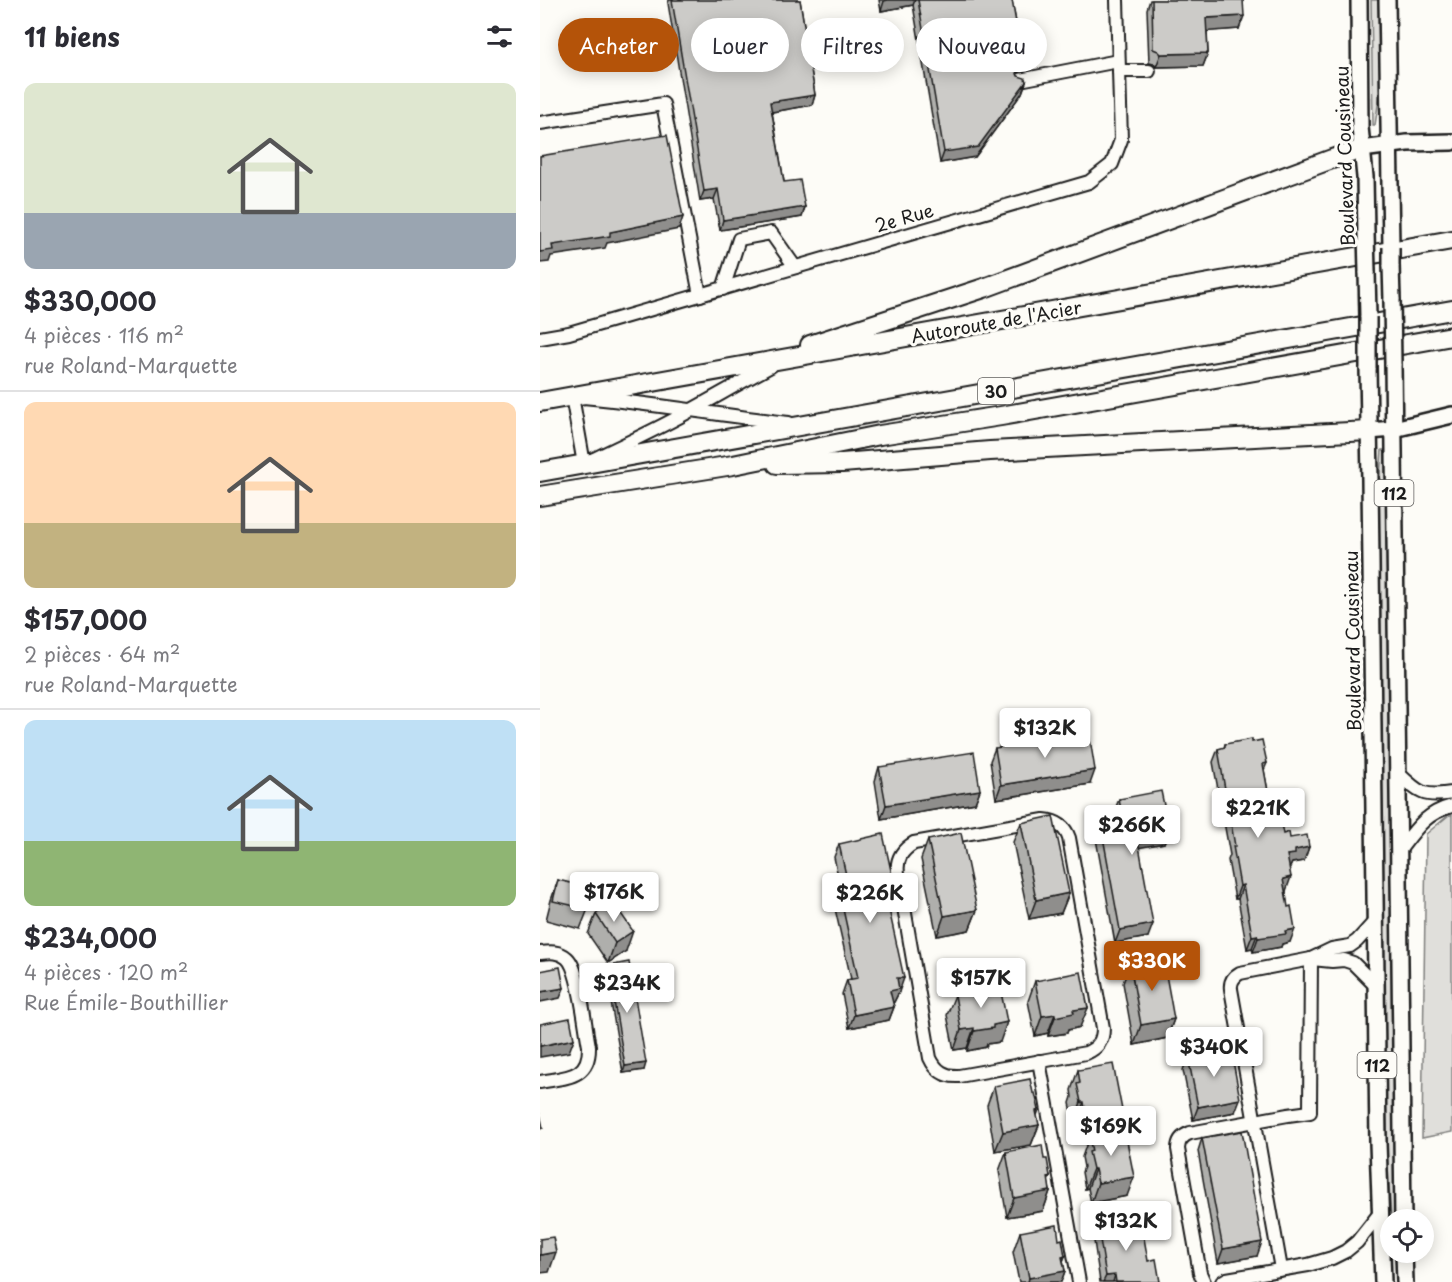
<!DOCTYPE html>
<html lang="fr">
<head>
<meta charset="utf-8">
<style>
	body { margin:0; font-family:"Playpen Sans",sans-serif; background:#f7f7f7; color:#2b2b33; height:100vh; display:flex; flex-direction:column; font-size:22px; white-space:nowrap }
	* { box-sizing:border-box; margin:0 }
	p { font-size:20px; color:#7c7c81 }
	.icon { flex:none; width:33px; height:33px; fill:none; stroke:currentColor; stroke-width:2; stroke-linecap:round; stroke-linejoin:round }
	.map { position:relative; flex:1; overflow:hidden }
	.drawer { display:flex; flex-direction:column; background:#fff; width:540px }
	.drawer>* { flex:none }
	.banner { position:absolute; left:18px; top:18px; width:570px; height:54px; display:flex; gap:12px }
	.fabs { position:absolute; left:840px; top:1209px; display:grid; gap:12px }
	.fabs a { display:grid; place-items:center; width:54px; height:54px; border-radius:50%; background:#fff; box-shadow:0 3px 15px #0003; font-size:30px }
	.price { position:absolute; translate:-50% -51px; padding:0 14px; border-radius:6px; background:#fff; color:#222; font-size:20px; line-height:39px; filter:drop-shadow(0 2px 3px #0008) }
	.price::after { content:''; position:absolute; left:50%; top:36px; width:18px; height:14px; margin-left:-9px; background:inherit; clip-path:polygon(0 0,100% 0,50% 100%) }
	.price.active { background:#b45309; color:#fff }
	ul { padding:0; list-style:none }
	li { display:grid; align-content:center; gap:12px; height:318px; padding:0 24px }
	li+li { border-top:2px solid #e1e1e2 }
	li span { display:grid; place-items:center; height:186px; border-radius:12px; color:#555 }
	li>.icon { margin-inline-start:auto }
	span .icon { width:108px; height:108px; fill:#fffc; stroke-width:1 }
	li b { font-size:26px }
	h2 { display:flex; justify-content:space-between; align-items:center; height:72px; padding:0 24px; font-size:26px }
	.pill { padding:0 21px; border-radius:27px; background:#fff; box-shadow:0 3px 15px #0003; font-size:21px; line-height:54px }
	.pill.active { background:#b45309; color:#fff }
	main { display:flex; flex:1; min-height:0 }
	.map>svg:first-child { display:block }
	.green { fill:#e0dfdb; stroke:#7e7e7c; stroke-width:1.5 }
	.lines { fill:none; stroke-linecap:round; stroke-linejoin:round }
	.minor-casing { stroke:#1c1c1c; stroke-width:16 }
	.major-casing { stroke:#1c1c1c; stroke-width:20 }
	.highway-casing { stroke:#1c1c1c; stroke-width:22 }
	.minor { stroke:#fdfcf7; stroke-width:12 }
	.major { stroke:#fdfcf7; stroke-width:15 }
	.highway { stroke:#fdfcf7; stroke-width:18 }
	.major-bridge-casing { stroke:#1c1c1c; stroke-width:20; stroke-linecap:butt }
	.major-bridge { stroke:#fdfcf7; stroke-width:15 }
	.wall { fill:#afafac; stroke:#1c1c1c; stroke-width:1.5 }
	.shaded-wall { fill:#8f8e8c; stroke:#1c1c1c; stroke-width:1.5 }
	.building { fill:#cccbc8; stroke:#1c1c1c; stroke-width:1.5 }
	.labels { text-anchor:middle; dominant-baseline:central; stroke-width:6; stroke-linejoin:round; paint-order:stroke }
	.shield { fill:#fdfcf7; stroke:#605f5e; stroke-width:1.5 }
	.shield-label { font-size:16px; font-weight:bold; fill:#1c1c1c }
	.street-label { font-size:18px; fill:#1c1c1c; stroke:#fdfcf7 }
</style>
</head>
<body>
<main>
<section class="drawer">
<h2>11 biens<svg class="icon" aria-label="filters" viewBox="0 0 24 24"><path d="M4 7h16M4 17h16"/><circle cx="9" cy="7" r="2"/><circle cx="15" cy="17" r="2"/></svg></h2>
<ul>
<li><span style="background:linear-gradient(#dfe7d0 70%,#9aa5b1 0)"><svg class="icon" aria-label="home" viewBox="0 0 24 24"><path d="M3 11l9-7 9 7M6 9v11h12V9"/></svg></span><div><b>$330,000</b><p>4 pièces · 116 m²</p><p>rue Roland-Marquette</p></div></li>
<li><span style="background:linear-gradient(#ffd9b3 65%,#c2b280 0)"><svg class="icon" aria-label="home" viewBox="0 0 24 24"><path d="M3 11l9-7 9 7M6 9v11h12V9"/></svg></span><div><b>$157,000</b><p>2 pièces · 64 m²</p><p>rue Roland-Marquette</p></div></li>
<li><span style="background:linear-gradient(#bfe0f5 65%,#8fb573 0)"><svg class="icon" aria-label="home" viewBox="0 0 24 24"><path d="M3 11l9-7 9 7M6 9v11h12V9"/></svg></span><div><b>$234,000</b><p>4 pièces · 120 m²</p><p>Rue Émile-Bouthillier</p></div></li>
</ul>
</section>
<div class="map">
<svg width="912" height="1282" viewBox="0 0 912 1282">
	<rect width="100%" height="100%" fill="#fdfcf7"/>
	<filter id="ink" filterUnits="userSpaceOnUse"><feTurbulence type="fractalNoise" baseFrequency=".0167" numOctaves="2"/><feDisplacementMap in="SourceGraphic" scale="12" xChannelSelector="R" yChannelSelector="G"/><feConvolveMatrix kernelMatrix="1 2 1 2 8 2 1 2 1" color-interpolation-filters="sRGB"/></filter>
	<g filter="url(#ink)">
		<g class="green">
			<path d="M831,0H840V92L835,125H833Z"/>
			<path d="M842,450H845L856,1220L851,1219L847,1151L837,536L838,502Z"/>
			<path d="M909,815H912V1132L882,1138L886,834Z"/>
		</g>
		<g class="lines">
			<defs>
				<g id="minor">
					<path d="M579,71H609"/>
					<path d="M480,80L578,61"/>
					<path d="M0,123L123,104L160,295"/>
					<path d="M183,289L199,239L231,233L255,267"/>
					<path d="M0,338L29,333L549,182L572,164L581,140L577,0"/>
					<path d="M231,366C199,383 167,402 135,419C105,435 74,449 44,464L32,396C105,402 177,415 249,423"/>
					<path d="M858,773C878,792 883,798 912,793"/>
					<path d="M504,820C516,821 525,826 529,838L563,1028C563,1041 558,1048 546,1053L419,1076C405,1077 396,1071 390,1058L358,873C356,859 362,850 374,843Z"/>
					<path d="M859,851C875,830 885,813 912,806"/>
					<path d="M0,953C10,952 19,951 27,958C40,969 45,1028 49,1046C50,1079 25,1077 0,1082"/>
					<path d="M772,959L792,961L804,960L813,963L836,986"/>
					<path d="M499,1061L539,1282"/>
					<path d="M741,1269L691,989C690,982 693,977 700,973L771,959L792,949L810,946L817,941L836,920"/>
					<path d="M664,1282L660,1273L638,1149C638,1141 642,1136 650,1133L748,1115L770,1112L771,959"/>
					<path d="M682,1282L687,1279L768,1265L792,1258L806,1251L817,1242L840,1213"/>
				</g>
				<g id="major">
					<path d="M819,0L820,127L825,177L826,233"/>
					<path d="M847,0L851,247"/>
					<path d="M822,149L867,143L912,142"/>
					<path d="M851,265L852,300"/>
					<path d="M827,272L828,317"/>
					<path d="M853,364L863,1220"/>
					<path d="M828,368L830,480L838,1143L843,1282"/>
					<path d="M829,431L854,429L912,415"/>
					<path d="M864,1252L865,1282"/>
				</g>
				<g id="highway">
					<path d="M270,345L444,288L792,159L822,149"/>
					<path d="M0,402L912,240"/>
					<path d="M237,464L302,463L450,451L829,431"/>
					<path d="M0,472L912,310"/>
					<path d="M0,496L193,465L340,435L461,416L912,336"/>
				</g>
			</defs>
			<use href="#minor" class="minor-casing"/>
			<use href="#major" class="major-casing"/>
			<use href="#highway" class="highway-casing"/>
			<use href="#minor" class="minor"/>
			<use href="#major" class="major"/>
			<use href="#highway" class="highway"/>
			<defs>
				<g id="major-bridge">
					<path d="M826,233L827,272"/>
					<path d="M851,247V265"/>
					<path d="M852,300L853,364"/>
					<path d="M828,368V317"/>
				</g>
			</defs>
			<use href="#major-bridge" class="major-bridge-casing"/>
			<use href="#major-bridge" class="major-bridge"/>
		</g>
		<g class="wall">
			<path d="M129,0H260L275,95L272,105L232,112L244,182L265,207L262,217L180,230L174,199L160,201L128,3Z"/>
			<path d="M339,0H472L483,62L479,72L477,73L478,76L486,82L482,93L435,157L400,163L373,5L341,11Z"/>
			<path d="M610,0H703L699,29L667,31L668,53L663,66L616,67L614,64L609,63L607,9Z"/>
			<path d="M712,742L727,763L724,770L733,819L743,834L750,838L769,847L764,861L752,863L750,867H749L746,891L750,942L742,944L741,947L713,952L712,948L707,949L698,899H695L688,860L690,855L673,762L678,749L684,748L685,744Z"/>
			<path d="M455,748L550,784L456,799L450,761Z"/>
			<path d="M339,767L440,790L435,803L341,819L335,781Z"/>
			<path d="M579,799L629,829L624,843L599,847L608,937L575,943L556,839L561,826L576,823L574,812Z"/>
			<path d="M481,823L529,893L521,913L489,919L473,842Z"/>
			<path d="M388,840L437,910L429,930L397,936L381,859Z"/>
			<path d="M299,844L355,889L350,902L348,903L359,992L354,1002L353,1003L354,1007L349,1020L309,1028L302,994L307,980L311,979L293,900L298,886H300L294,857Z"/>
			<path d="M18,880L48,909L40,929L6,920L11,900Z"/>
			<path d="M56,914L86,951L68,963L48,934Z"/>
			<path d="M590,964L634,1019L627,1038L594,1045L583,983Z"/>
			<path d="M68,966L104,1070L83,1073L66,973Z"/>
			<path d="M495,981L540,1027L528,1030L527,1033L508,1036V1033L495,1036L488,1001Z"/>
			<path d="M415,995L460,1042L447,1044L446,1047L427,1051V1048L414,1050L407,1015Z"/>
			<path d="M648,1057L695,1112L653,1120L643,1070Z"/>
			<path d="M538,1070L574,1129L539,1136L537,1121L534,1122L530,1103L532,1097L531,1090Z"/>
			<path d="M454,1086L499,1125L491,1145L455,1151L447,1105Z"/>
			<path d="M549,1137L587,1196L551,1203L548,1188L545,1189L542,1172L544,1167L542,1157Z"/>
			<path d="M662,1138L717,1256L678,1263L658,1151Z"/>
			<path d="M466,1152L504,1159L510,1176L508,1181L510,1191L503,1211L467,1217L459,1171Z"/>
			<path d="M557,1221L608,1261L620,1282H560L553,1234Z"/>
			<path d="M480,1232L519,1240L525,1256L523,1261L525,1271L521,1282H479L473,1252Z"/>
		</g>
		<g class="shaded-wall">
			<path d="M348,0H375L373,5L341,11L344,1Z"/>
			<path d="M704,16L699,29L661,32L666,18Z"/>
			<path d="M668,53L663,66L616,67L621,54Z"/>
			<path d="M483,62L479,72L474,74L478,64Z"/>
			<path d="M486,82L482,93L435,157L400,163L404,152Z"/>
			<path d="M275,95L272,105L226,113L230,102Z"/>
			<path d="M178,189L174,199L160,201L164,191Z"/>
			<path d="M265,207L262,217L180,230L183,220Z"/>
			<path d="M143,217L139,229L67,243L65,248L11,256L9,262L0,263V252L12,245L70,232Z"/>
			<path d="M555,770L550,784L456,799L461,785Z"/>
			<path d="M440,790L435,803L341,819L346,805Z"/>
			<path d="M629,829L624,843L592,849L597,835Z"/>
			<path d="M769,847L764,861L752,863L750,867L742,869L747,855L755,850Z"/>
			<path d="M751,877L746,891L738,892L743,879Z"/>
			<path d="M703,885L698,899H695L700,886Z"/>
			<path d="M355,889L350,902L340,905L345,891Z"/>
			<path d="M529,893L521,913L489,919L496,900Z"/>
			<path d="M437,910L429,930L397,936L404,916Z"/>
			<path d="M613,924L608,937L575,943L580,930Z"/>
			<path d="M755,929L750,942L742,944L741,947L713,952L718,938Z"/>
			<path d="M93,931L86,951L68,963L75,943Z"/>
			<path d="M717,935L712,948L707,949L712,936Z"/>
			<path d="M357,978H364L359,992L354,1002L345,1004L350,991Z"/>
			<path d="M24,988L20,998L0,1002V992Z"/>
			<path d="M354,1007L349,1020L309,1028L314,1015Z"/>
			<path d="M548,1008L540,1027L528,1030L527,1033L508,1036L515,1017L533,1010Z"/>
			<path d="M515,1014L508,1033L495,1036L502,1016Z"/>
			<path d="M634,1019L627,1038L594,1045L601,1025Z"/>
			<path d="M467,1022L460,1042L447,1044L446,1047L427,1051L434,1031L453,1025Z"/>
			<path d="M434,1028L427,1048L414,1050L421,1030Z"/>
			<path d="M34,1039L29,1052L0,1057V1046Z"/>
			<path d="M106,1063L104,1070L83,1073L85,1066Z"/>
			<path d="M700,1099L695,1112L653,1120L658,1107Z"/>
			<path d="M541,1102H544L537,1121L534,1122Z"/>
			<path d="M499,1110L493,1126L499,1125L491,1145L455,1151L463,1132L496,1111Z"/>
			<path d="M582,1110L574,1129L539,1136L546,1116Z"/>
			<path d="M553,1169H555L548,1188L545,1189Z"/>
			<path d="M510,1176L504,1192L510,1191L503,1211L467,1217L474,1198L508,1177Z"/>
			<path d="M594,1177L587,1196L551,1203L558,1183Z"/>
			<path d="M722,1242L717,1256L678,1263L683,1249Z"/>
			<path d="M16,1252L9,1272L0,1273V1255Z"/>
			<path d="M525,1256L519,1272L525,1271L521,1282H488L489,1278L522,1257Z"/>
			<path d="M575,1275L573,1282H563L566,1276Z"/>
		</g>
		<g class="building">
			<path d="M132,0H260L275,95L230,102L244,182L260,180L265,207L183,220L178,189L164,191Z"/>
			<path d="M378,0H472L483,62L478,64L476,71L478,76L485,78L486,82L438,147L404,152Z"/>
			<path d="M612,0H703L704,16L666,18L668,53L621,54L618,51L613,49Z"/>
			<path d="M127,135L143,217L70,232V236L12,245L13,250L0,252V156Z"/>
			<path d="M549,733L555,770L461,785L455,748Z"/>
			<path d="M712,739V742L722,740L727,763L723,764L733,819L740,818L743,834L749,832L750,838L767,835L769,847L755,850V854L747,855L751,877L743,879L748,907L751,906L755,929L745,931L746,934L718,938L717,935L712,936L703,885L700,886L693,846H695L678,749L685,747V744Z"/>
			<path d="M434,752L440,790L346,805L339,767Z"/>
			<path d="M621,791L629,829L597,835L613,924L580,930L561,826L583,822L579,799Z"/>
			<path d="M513,816L529,893L496,900L481,823Z"/>
			<path d="M421,833L437,910L404,916L388,840Z"/>
			<path d="M343,834L355,889L345,891L364,978H357L359,989L350,991L354,1007L314,1015L307,980L318,978L298,886L308,884L299,844Z"/>
			<path d="M18,880L52,888L48,909L13,901Z"/>
			<path d="M73,902L93,931L75,943L56,914Z"/>
			<path d="M623,958L634,1019L601,1025L590,964Z"/>
			<path d="M89,962L106,1063L85,1066L68,966Z"/>
			<path d="M20,967L24,988L0,992V971Z"/>
			<path d="M541,972L548,1008L533,1010L534,1013L515,1017V1014L502,1016L495,981Z"/>
			<path d="M460,987L467,1022L453,1025V1028L434,1031V1028L421,1030L415,995Z"/>
			<path d="M30,1018L34,1039L0,1046V1024Z"/>
			<path d="M691,1050L700,1099L658,1107L648,1057Z"/>
			<path d="M573,1064L582,1110L546,1116L544,1102H541L537,1084L540,1083L538,1070Z"/>
			<path d="M490,1079L493,1093H495L499,1110L496,1111L499,1125L463,1132L454,1086Z"/>
			<path d="M0,1114L3,1128L0,1129Z"/>
			<path d="M585,1131L594,1177L558,1183L555,1169H553L549,1152L552,1151L549,1137Z"/>
			<path d="M702,1131L722,1242L683,1249L662,1138Z"/>
			<path d="M502,1145L504,1159H507L510,1176L508,1177L510,1191L474,1198L466,1152Z"/>
			<path d="M557,1221H601L608,1261L616,1259L620,1282H576L575,1275L566,1276Z"/>
			<path d="M517,1225L519,1240L522,1239L525,1256L522,1257L525,1271L489,1278L480,1232Z"/>
			<path d="M13,1237L16,1252L0,1255V1239Z"/>
		</g>
	</g>
	<g class="labels">
		<g class="shield">
			<rect x="438" y="378" width="36" height="26" rx="4.5"/>
			<rect x="834.5" y="480" width="39" height="26" rx="4.5"/>
			<rect x="817.5" y="1052" width="39" height="26" rx="4.5"/>
		</g>
		<g class="shield-label">
			<text x="456" y="391">30</text>
			<text x="854" y="493">112</text>
			<text x="837" y="1065">112</text>
		</g>
		<g class="street-label">
			<text transform="translate(804 156) rotate(-92)">Boulevard Cousineau</text>
			<text transform="translate(364 217) rotate(-16)">2e Rue</text>
			<text transform="translate(456 321) rotate(-10)">Autoroute de l'Acier</text>
			<text transform="translate(812 641) rotate(-91)">Boulevard Cousineau</text>
		</g>
	</g>
</svg>
<div class="fabs">
<a><svg class="icon" aria-label="locate" viewBox="0 0 24 24"><circle cx="12" cy="12" r="6"/><path d="M12 2v4M12 18v4M2 12h4M18 12h4"/></svg></a>
</div>
<b class="price" style="left:505px;top:759px">$132K</b>
<b class="price" style="left:718px;top:839px">$221K</b>
<b class="price" style="left:592px;top:856px">$266K</b>
<b class="price" style="left:74px;top:923px">$176K</b>
<b class="price" style="left:330px;top:924px">$226K</b>
<b class="price active" style="left:612px;top:992px">$330K</b>
<b class="price" style="left:441px;top:1009px">$157K</b>
<b class="price" style="left:87px;top:1014px">$234K</b>
<b class="price" style="left:674px;top:1078px">$340K</b>
<b class="price" style="left:571px;top:1157px">$169K</b>
<b class="price" style="left:586px;top:1252px">$132K</b>
<div class="banner">
<a class="pill active">Acheter</a>
<a class="pill">Louer</a>
<a class="pill">Filtres</a>
<a class="pill">Nouveau</a>
</div>
</div>
</main>
</body>
</html>
